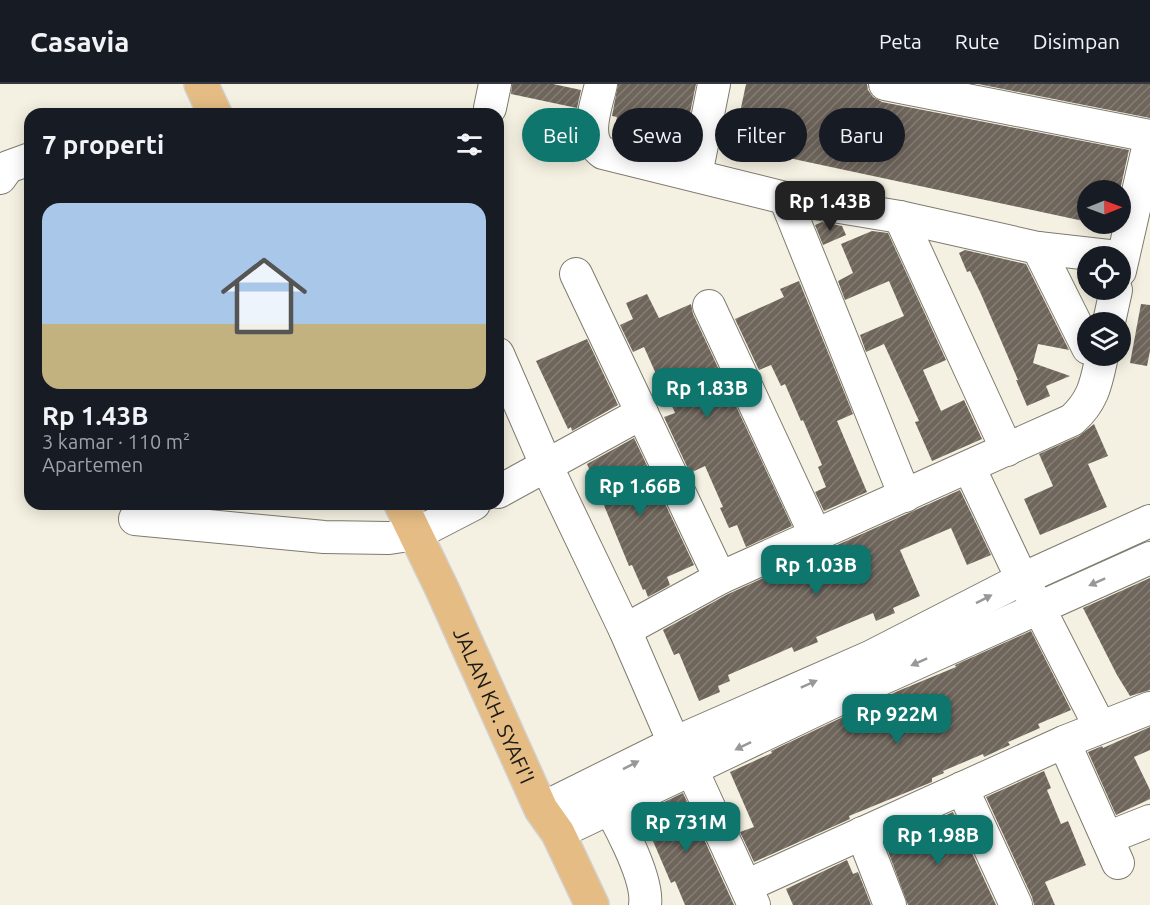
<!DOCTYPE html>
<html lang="id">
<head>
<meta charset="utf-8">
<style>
	body { margin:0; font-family:Ubuntu,sans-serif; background:#20242c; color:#f1f3f6; height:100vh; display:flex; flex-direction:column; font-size:22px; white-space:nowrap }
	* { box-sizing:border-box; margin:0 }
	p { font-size:20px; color:#9ea1a6 }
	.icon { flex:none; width:33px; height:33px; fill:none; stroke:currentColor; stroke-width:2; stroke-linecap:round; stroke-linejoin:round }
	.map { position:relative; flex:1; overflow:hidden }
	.details { position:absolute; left:24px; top:24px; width:480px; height:402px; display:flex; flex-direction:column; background:#171b24; border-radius:18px; box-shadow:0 3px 15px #0003 }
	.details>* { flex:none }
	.top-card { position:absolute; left:522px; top:24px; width:537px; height:54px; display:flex; gap:12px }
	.needle { width:39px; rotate:89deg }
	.controls { position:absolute; left:1077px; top:96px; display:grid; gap:12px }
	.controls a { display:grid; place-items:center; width:54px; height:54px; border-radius:50%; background:#171b24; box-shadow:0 3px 15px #0003; font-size:30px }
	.price { position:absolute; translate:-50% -51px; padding:0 14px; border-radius:12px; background:#0f766e; color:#fff; font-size:20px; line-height:39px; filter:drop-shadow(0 2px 3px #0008) }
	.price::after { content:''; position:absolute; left:50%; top:36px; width:18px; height:14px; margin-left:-9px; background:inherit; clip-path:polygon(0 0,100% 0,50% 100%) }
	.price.selected { background:#222; color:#fff }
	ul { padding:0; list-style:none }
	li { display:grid; align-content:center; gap:12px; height:318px; padding:0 18px }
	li+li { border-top:2px solid #363941 }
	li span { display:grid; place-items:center; height:186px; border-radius:18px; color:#555 }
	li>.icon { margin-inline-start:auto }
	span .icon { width:108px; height:108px; fill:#fffc; stroke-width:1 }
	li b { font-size:26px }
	h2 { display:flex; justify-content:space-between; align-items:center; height:72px; padding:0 18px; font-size:26px }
	.chip { padding:0 21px; border-radius:27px; background:#171b24; box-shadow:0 3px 15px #0003; font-size:21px; line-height:54px }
	.chip.selected { background:#0f766e; color:#fff }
	header { display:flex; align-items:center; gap:36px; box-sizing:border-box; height:84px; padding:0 30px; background:#171b24; border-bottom:2px solid #363941 }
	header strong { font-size:28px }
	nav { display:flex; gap:33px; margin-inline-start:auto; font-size:21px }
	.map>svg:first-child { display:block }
	.building { fill:url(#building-hatch) }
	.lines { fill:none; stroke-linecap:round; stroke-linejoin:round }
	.minor-casing { stroke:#7e7b6e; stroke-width:34 }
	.major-casing { stroke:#d2d1d0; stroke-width:36 }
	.minor { stroke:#fff; stroke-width:32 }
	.major { stroke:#e5bc83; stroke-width:33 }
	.oneway { fill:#999896 }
	.labels { text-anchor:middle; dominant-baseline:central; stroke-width:5; stroke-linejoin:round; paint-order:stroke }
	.street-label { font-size:21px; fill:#1c1a15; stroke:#fffefb }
</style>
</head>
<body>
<header>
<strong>Casavia</strong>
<nav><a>Peta</a><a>Rute</a><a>Disimpan</a></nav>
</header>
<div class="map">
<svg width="1150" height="821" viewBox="0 0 1150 821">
	<defs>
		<pattern id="building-hatch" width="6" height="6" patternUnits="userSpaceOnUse" patternTransform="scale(1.5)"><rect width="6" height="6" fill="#6e655b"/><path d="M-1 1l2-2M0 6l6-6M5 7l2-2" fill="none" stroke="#857e77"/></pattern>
	</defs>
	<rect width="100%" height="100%" fill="#f5f1e2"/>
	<g class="building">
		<path d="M512,0H553L581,6L577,24L511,10Z"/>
		<path d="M618,0H696L684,58L657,53L658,50L615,42L617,33L612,32Z"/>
		<path d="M746,0H867L868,6L873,13L882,18L1129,66L1120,106H1088V138L733,62Z"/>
		<path d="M978,0H1150V34Z"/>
		<path d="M822,138L842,142L846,151L823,161L815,141Z"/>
		<path d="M872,147L888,149L946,276L923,286L941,327L964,316L982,355L932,377L915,338L919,337L884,260L866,268L860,251L904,232L889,197L845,216L838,197L853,189L841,160Z"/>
		<path d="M965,166L1026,180L1069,266L1038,260L1033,279L1070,292L1046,302L1050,312L1027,322L1016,296H1018L981,210L970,187L967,188L959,169Z"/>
		<path d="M799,197L853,330L837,337L867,408L824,427L815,408L826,403L818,383L822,381L803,336L801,337L785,300L781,302L771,281L759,286L735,235L784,213L780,205Z"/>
		<path d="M647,210L659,234L691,220L693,230L792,442L746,463L737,441L729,444L720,424L723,423L705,382L690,389L664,333L675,329L658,289L656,290L644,263L633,268L620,241L633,235L626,219Z"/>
		<path d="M1141,220L1150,221V267L1147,282L1130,279Z"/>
		<path d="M587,255L618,321L572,347L571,343L568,345L536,277Z"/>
		<path d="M1094,340L1108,372L1088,380L1107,423L1040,451L1024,415L1053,402L1039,370L1079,352Z"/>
		<path d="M634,354L694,481L667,493L670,501L648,513L645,505L643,506L632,481L629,482L587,380Z"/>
		<path d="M960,406L991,471L967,481L951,444L900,466L920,512L893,524L895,529L876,537L873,529L816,553L818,558L794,568L792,563L728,591L730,597L718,602L720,608L699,617L679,569L674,571L663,546L728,510Z"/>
		<path d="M1150,494V606L1130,612L1117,591L1083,524Z"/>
		<path d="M1031,547L1071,626L1038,640L1040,644L1008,658L1010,661L984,673L983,670L943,687L944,689L932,694V698L849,732L850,735L754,778L740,748L754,743L730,688L772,669L771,667L898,607L956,583L955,581Z"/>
		<path d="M1150,643V666L1134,673L1150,706V715L1116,731L1088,668L1102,662L1103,664Z"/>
		<path d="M1044,687L1051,704L1047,706L1061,740L1068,737L1086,781L1045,798L1055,821H1034L1032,813L986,713Z"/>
		<path d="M683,709L734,821H685L675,797L671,799L641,729Z"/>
		<path d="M953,728L996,821H908L885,759Z"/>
		<path d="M847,776L853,790L858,788L871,821H793L786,805Z"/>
	</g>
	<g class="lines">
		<defs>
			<g id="minor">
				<path d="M601,0C597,20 582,55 603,69L785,114L900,133L1038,164L1109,172"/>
				<path d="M885,0L1150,52"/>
				<path d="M490,24L495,0"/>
				<path d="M696,91L714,0"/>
				<path d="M0,94L8,83L30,75"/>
				<path d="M785,114L905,412"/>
				<path d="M900,133L1007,366"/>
				<path d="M1038,164L1088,264"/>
				<path d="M1120,187L1150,55"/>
				<path d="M576,190L720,494"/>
				<path d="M709,222L815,450"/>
				<path d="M1109,238L1116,206"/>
				<path d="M498,270L547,383L625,546L674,659L692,686L754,821"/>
				<path d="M969,383L1022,495L1039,524L1100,643"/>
				<path d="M498,408L642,329"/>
				<path d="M135,435L324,453L389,454L416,450L474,420"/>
				<path d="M625,546L720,494L1072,336C1094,316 1096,299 1102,272"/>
				<path d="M1064,658L1118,779"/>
				<path d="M962,704L1016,821"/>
				<path d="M598,706C614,729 649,793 645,821"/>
				<path d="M541,725L674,659L870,573L1022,495L1150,437"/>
				<path d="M558,749L879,596L1150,474"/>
				<path d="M862,749L890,821"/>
				<path d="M1107,754L1150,737"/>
				<path d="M746,802L1064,658L1150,624"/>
			</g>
			<g id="major">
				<path d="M201,0L215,30"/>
				<path id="s1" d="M401,420L443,507L541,725L558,749L592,821"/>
			</g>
		</defs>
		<use href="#minor" class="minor-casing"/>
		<use href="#major" class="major-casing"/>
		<use href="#minor" class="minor"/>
		<use href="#major" class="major"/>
	</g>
	<defs><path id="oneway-solid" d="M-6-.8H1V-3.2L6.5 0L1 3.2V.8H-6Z" transform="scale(1.5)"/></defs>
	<g class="oneway">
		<use href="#oneway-solid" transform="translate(1097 498) rotate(156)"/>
		<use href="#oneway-solid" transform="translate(984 515) rotate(-27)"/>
		<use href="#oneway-solid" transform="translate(919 578) rotate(156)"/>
		<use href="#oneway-solid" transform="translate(809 600) rotate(-24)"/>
		<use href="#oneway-solid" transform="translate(743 662) rotate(154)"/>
		<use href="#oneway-solid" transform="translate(631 681) rotate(-27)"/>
	</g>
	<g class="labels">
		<g class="street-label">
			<text stroke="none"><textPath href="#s1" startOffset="222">JALAN KH. SYAFI'I</textPath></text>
		</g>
	</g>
</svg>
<div class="controls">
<a><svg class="needle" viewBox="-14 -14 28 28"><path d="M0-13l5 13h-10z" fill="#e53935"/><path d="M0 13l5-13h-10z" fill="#9ea1a6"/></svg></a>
<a><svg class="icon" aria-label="locate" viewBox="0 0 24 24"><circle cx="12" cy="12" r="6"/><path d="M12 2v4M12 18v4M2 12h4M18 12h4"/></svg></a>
<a><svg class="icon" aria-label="layers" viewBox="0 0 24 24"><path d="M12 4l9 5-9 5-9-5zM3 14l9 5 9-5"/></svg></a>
</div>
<b class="price selected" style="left:830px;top:148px">Rp 1.43B</b>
<b class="price" style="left:707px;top:335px">Rp 1.83B</b>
<b class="price" style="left:640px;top:433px">Rp 1.66B</b>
<b class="price" style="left:816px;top:512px">Rp 1.03B</b>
<b class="price" style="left:897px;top:661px">Rp 922M</b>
<b class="price" style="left:686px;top:769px">Rp 731M</b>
<b class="price" style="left:938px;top:782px">Rp 1.98B</b>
<div class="top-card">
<a class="chip selected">Beli</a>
<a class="chip">Sewa</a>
<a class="chip">Filter</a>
<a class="chip">Baru</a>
</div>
<section class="details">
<h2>7 properti<svg class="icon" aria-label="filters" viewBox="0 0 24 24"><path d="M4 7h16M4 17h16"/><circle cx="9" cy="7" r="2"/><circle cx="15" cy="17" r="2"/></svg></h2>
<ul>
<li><span style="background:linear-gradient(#a9c7e8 65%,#c2b280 0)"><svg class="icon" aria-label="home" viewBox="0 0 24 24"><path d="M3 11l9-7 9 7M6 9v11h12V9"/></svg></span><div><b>Rp 1.43B</b><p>3 kamar · 110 m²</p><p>Apartemen</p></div></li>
</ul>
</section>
</div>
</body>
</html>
